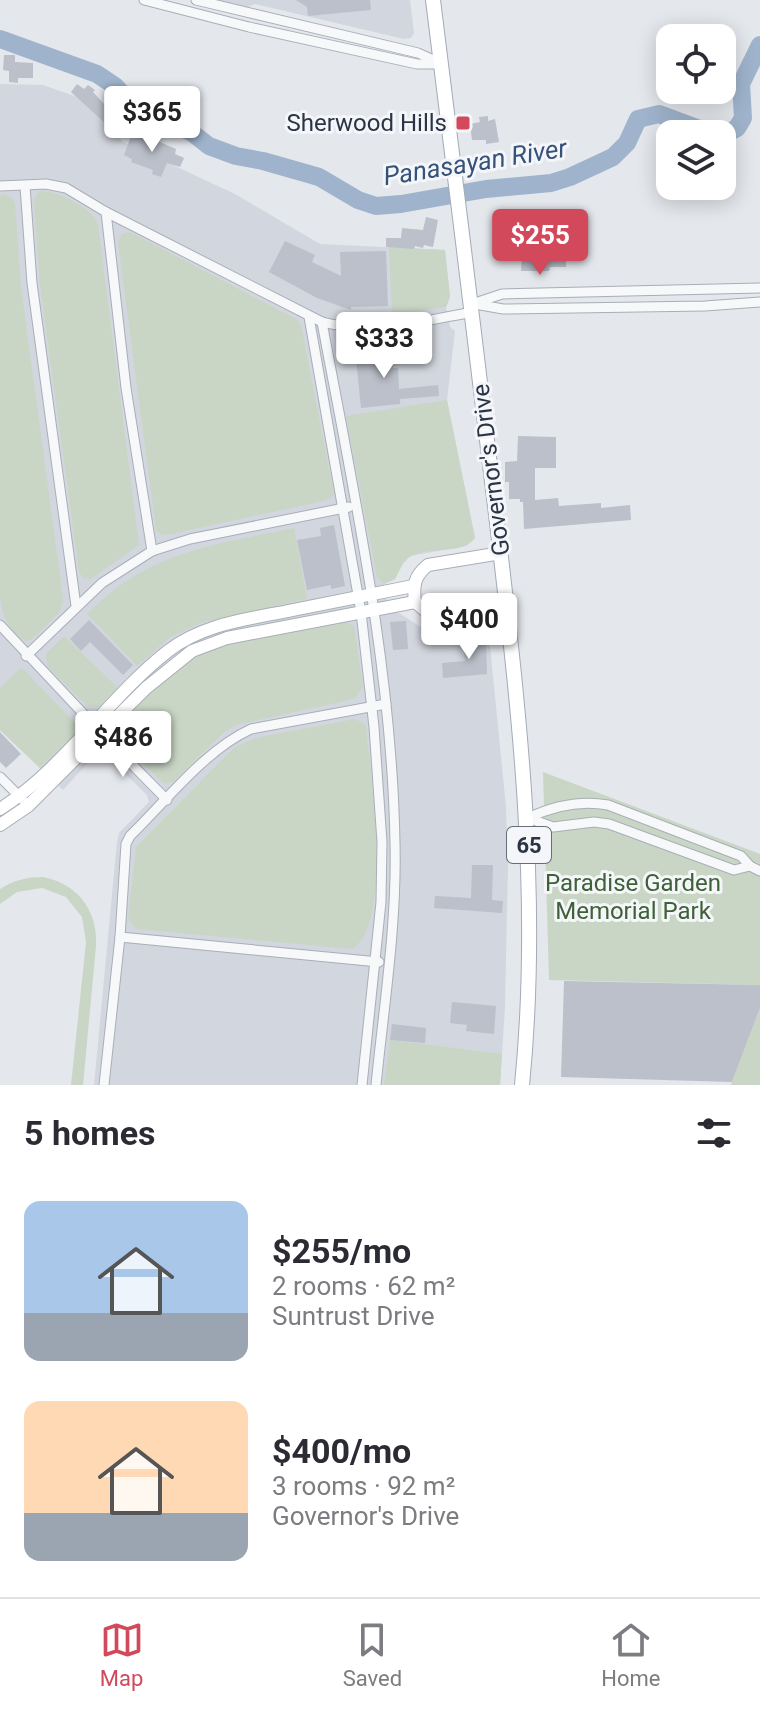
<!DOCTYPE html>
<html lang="en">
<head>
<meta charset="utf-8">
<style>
	body { margin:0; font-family:Roboto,sans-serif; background:#f2f2f3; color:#2b2b33; height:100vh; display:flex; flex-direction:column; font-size:30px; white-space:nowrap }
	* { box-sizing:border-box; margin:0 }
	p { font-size:26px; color:#7c7c81 }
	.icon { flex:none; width:44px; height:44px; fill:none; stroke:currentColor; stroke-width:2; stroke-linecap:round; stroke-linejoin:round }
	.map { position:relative; height:1085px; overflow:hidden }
	.panel { display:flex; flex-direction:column; background:#fff; flex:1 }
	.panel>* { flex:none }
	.fabs { position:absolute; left:656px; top:24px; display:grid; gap:16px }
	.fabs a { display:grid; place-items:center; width:80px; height:80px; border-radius:16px; background:#fff; box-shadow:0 4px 20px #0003; font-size:40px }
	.price { position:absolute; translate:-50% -68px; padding:0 18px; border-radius:8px; background:#fff; color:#222; font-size:26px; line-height:52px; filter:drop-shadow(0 2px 4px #0008) }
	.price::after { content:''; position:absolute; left:50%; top:48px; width:24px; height:18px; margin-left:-12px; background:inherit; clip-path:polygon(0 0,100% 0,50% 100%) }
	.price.current { background:#d1495b; color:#fff }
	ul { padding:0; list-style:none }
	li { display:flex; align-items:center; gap:24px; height:200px; padding:0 24px }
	li span { display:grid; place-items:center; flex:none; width:224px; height:160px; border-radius:16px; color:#555 }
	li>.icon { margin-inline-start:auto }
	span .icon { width:96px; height:96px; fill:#fffc; stroke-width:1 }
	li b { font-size:34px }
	h2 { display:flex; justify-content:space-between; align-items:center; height:96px; padding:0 24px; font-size:34px }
	.menu { display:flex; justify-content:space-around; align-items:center; height:112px; border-top:2px solid #e1e1e2; background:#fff; font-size:22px; color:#7c7c81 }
	.menu a { display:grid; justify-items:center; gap:4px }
	.menu .current { color:#d1495b }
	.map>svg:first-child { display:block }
	.built { fill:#d2d6de }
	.green { fill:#c9d6c5 }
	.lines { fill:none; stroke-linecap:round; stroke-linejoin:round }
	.river { stroke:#9fb4cc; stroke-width:18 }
	.building { fill:#bbc0ca }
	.street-casing { stroke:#a9aeb7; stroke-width:11 }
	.secondary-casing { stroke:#a9aeb7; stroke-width:14 }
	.primary-casing { stroke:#a3abb8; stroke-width:16 }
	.street { stroke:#f7f8fa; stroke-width:9 }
	.secondary { stroke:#fff; stroke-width:12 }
	.primary { stroke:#fff; stroke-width:14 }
	.poi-dot { fill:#d1495b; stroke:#f4f6f9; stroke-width:3 }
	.labels { text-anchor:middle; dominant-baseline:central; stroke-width:6; stroke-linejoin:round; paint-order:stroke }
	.shield { fill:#f4f6f9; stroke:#676e7b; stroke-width:2 }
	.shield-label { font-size:22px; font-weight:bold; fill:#2b3445 }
	.poi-label { font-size:24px; fill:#2b3445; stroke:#f4f6f9; text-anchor:end }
	.street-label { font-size:24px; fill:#2b3445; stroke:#f4f6f9 }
	.park-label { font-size:24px; fill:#3f6138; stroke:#f4f6f9 }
	.water-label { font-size:26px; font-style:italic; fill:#34527a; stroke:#f4f6f9 }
</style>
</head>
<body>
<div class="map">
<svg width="760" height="1085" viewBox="0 0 760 1085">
	<rect width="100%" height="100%" fill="#e4e7ec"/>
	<g class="built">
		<path d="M218,0H410L414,33L411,38L404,39L255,4L247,7Z"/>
		<path d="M0,84L43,85L80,98L106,120L123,142L235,194L320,244L445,250L450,297L446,307L450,327L455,331L447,400L475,538L466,546L410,556L403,564L395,579L384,584L389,613H399L422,628L431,631L488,626L506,807L508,864L505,1007L500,1085H94L117,842L119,833L149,802L147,795L106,755L94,756L63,790L0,730Z"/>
	</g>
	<g class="green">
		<path d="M41,191C60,192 89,206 98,224L139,545L91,579L83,578L79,572L40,285L34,202L36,195Z"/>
		<path d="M3,194L11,197L15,203L21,287L63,599L60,612L31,640L25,641C9,632 2,615 0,597V195Z"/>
		<path d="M130,232L296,319L301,325L334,494L328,500L171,534L162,535L156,530L118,242L122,234Z"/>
		<path d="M389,247L445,250L450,297L446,307L392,315Z"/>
		<path d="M447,400L475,538C460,557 427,544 408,558C401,562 399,572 395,579L384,584L377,577L346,416Z"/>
		<path d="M294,528L307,599L200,623L169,638L137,666L87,614C148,551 213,545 294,528Z"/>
		<path d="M346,622L354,626L363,687L354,699L236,725L224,732L173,782L163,783L117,737L116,729C141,705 165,674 195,657C230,637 304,630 346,622Z"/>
		<path d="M64,636L118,688L99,707L87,706L47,666L46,654Z"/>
		<path d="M21,667L78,726L76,732L40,768L0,730V688Z"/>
		<path d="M355,719L366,725C370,773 394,919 353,949L136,929L128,918L136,847L234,748L255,738Z"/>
		<path d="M543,772L760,854V985L549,980Z"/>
		<path d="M43,877C78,884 98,911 96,946L83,1085H71L86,942L82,917L66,897L42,888L17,892L0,904V889C14,880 27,877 43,877Z"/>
		<path d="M760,1008V1085H731L732,1082Z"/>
		<path d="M390,1040L502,1054L500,1085H384Z"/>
	</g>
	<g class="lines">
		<path class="river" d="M0,39L97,74L115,86L135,109L191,132L209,146L236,156L263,161L319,177L358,200L376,206L401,204L486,189L551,183L570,177L613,157L627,143L638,119L659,114L702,130L726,134L737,128L743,118L741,84L760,45"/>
	</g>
	<g class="building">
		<path d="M296,0H370L371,10L308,16L307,7Z"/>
		<path d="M4,55H15V62L33,63V78H18V83L9,82V71L3,70Z"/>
		<path d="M77,84L84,89L88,85L95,90L93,92L115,116L106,124L71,92Z"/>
		<path d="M488,116V121L495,119L499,142L486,144V140H472L470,124L480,122L479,117Z"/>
		<path d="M132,133L137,138L139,133L176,149L175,154L184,158L180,167L167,163L161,177L152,174L153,170L131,162L132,159L124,155Z"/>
		<path d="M426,217L438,220L433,247L424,245L423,248L415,246L414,249L386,247V238H401L402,228L423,230Z"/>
		<path d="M285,241L315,255L312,262L341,276L340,252L386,251L388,306L351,307V310L317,298L269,272Z"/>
		<path d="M556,250H566V267H550L549,271H521L522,256L555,258Z"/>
		<path d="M375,348L376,351L392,350L393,368H398L399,389L438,385L439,396L400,399V404L361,408L355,349Z"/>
		<path d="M518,436L556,437V468H535V500L558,498L559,506L601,503V508L630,505L631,520L524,529L523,502H520V499H509V482H505V462L517,461Z"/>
		<path d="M334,525L345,586L331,589V585L307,590L297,540L321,536L320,528Z"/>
		<path d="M89,620L133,665L123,675L90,642L81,651L70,639Z"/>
		<path d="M406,621L408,649L393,650L390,622Z"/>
		<path d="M486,640L487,674L443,678L442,663L465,661L463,642Z"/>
		<path d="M0,732L21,754L6,768L0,762Z"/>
		<path d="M472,865H493L492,900L503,901L502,913L434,908L435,896L471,898Z"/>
		<path d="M564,981L760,985V1008L732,1082L561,1077Z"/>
		<path d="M452,1002L496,1006L494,1034L466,1031L467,1025L450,1023Z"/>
		<path d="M392,1024L426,1028L425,1043L390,1040Z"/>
	</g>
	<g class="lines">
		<defs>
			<g id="street">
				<path d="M144,0L249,27L417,64H441"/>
				<path d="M196,0L418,53L438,62"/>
				<path d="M0,186L46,184L66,188L106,212L322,322C373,335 422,321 473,312"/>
				<path d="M25,186L32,283L76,606"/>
				<path d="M106,212L126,388L152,551"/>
				<path d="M472,304L502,294L760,288"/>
				<path d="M475,304L503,309L705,306L760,302"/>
				<path d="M309,317L361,612L374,727L382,842L381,902L362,1085"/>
				<path d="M322,322C354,494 392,667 395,843C397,924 384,1005 376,1085"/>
				<path d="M0,625L92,723"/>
				<path d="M26,656L102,583L152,551L190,539L349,507"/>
				<path d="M102,734L167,800"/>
				<path d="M0,777L23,800"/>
				<path d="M528,818C553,806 580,800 608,805L741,856L750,866L760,871"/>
				<path d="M528,818L553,827L594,822L609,824L734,870L750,866"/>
				<path d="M120,937L379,962"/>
				<path d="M104,1085L120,937L126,844L130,836C166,801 205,750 251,729L386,704"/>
			</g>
			<g id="secondary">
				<path d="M501,553L428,565C414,576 413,586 415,602L428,613L438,616L507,606"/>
				<path d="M0,809C63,770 109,697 168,651C204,623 250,619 293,610C333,602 373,594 413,586"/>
				<path d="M0,825L28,806L146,688L192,651L227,638L415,602"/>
			</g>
			<path id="primary" d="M433,0C455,174 476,349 497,523C519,711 541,896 522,1085"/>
		</defs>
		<use href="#street" class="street-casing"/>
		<use href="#secondary" class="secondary-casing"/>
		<use href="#primary" class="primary-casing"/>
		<use href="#street" class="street"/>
		<use href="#secondary" class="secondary"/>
		<use href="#primary" class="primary"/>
	</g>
	<rect class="poi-dot" x="455" y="115" width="16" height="16" rx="4"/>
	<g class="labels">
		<rect class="shield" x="507" y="827" width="44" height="36" rx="6"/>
		<g class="shield-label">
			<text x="529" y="845">65</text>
		</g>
		<g class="poi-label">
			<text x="447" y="123">Sherwood Hills</text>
		</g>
		<g class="street-label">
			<text transform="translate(491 470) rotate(-97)">Governor's Drive</text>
		</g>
		<g class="park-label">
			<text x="633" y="883">Paradise Garden<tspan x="633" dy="28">Memorial Park</tspan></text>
		</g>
		<g class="water-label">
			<text transform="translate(475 162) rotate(-9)">Panasayan River</text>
		</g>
	</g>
</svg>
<div class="fabs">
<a><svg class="icon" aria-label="locate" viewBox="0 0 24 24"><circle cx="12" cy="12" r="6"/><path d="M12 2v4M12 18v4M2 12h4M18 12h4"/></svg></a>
<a><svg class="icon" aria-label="layers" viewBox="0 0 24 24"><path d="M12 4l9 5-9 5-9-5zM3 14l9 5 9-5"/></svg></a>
</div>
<b class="price" style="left:152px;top:154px">$365</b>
<b class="price current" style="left:540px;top:277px">$255</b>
<b class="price" style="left:384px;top:380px">$333</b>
<b class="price" style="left:469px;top:661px">$400</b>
<b class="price" style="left:123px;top:779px">$486</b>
</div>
<section class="panel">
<h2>5 homes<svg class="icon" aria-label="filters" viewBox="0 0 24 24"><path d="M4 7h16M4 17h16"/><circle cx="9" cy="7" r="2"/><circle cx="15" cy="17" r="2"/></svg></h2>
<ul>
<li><span style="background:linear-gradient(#a9c7e8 70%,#9aa5b1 0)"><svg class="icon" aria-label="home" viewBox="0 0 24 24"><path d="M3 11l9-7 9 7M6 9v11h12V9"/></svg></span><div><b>$255/mo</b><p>2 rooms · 62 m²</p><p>Suntrust Drive</p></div></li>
<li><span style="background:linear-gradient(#ffd9b3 70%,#9aa5b1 0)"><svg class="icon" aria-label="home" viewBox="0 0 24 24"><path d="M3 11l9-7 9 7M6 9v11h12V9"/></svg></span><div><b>$400/mo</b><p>3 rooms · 92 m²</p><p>Governor's Drive</p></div></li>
</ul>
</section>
<nav class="menu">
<a class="current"><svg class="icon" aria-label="map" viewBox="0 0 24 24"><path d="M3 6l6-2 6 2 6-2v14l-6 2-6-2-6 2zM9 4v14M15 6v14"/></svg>Map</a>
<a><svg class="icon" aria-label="saved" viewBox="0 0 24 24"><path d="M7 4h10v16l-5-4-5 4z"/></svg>Saved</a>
<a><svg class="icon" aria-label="home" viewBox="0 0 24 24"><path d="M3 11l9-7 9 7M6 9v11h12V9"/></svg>Home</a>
</nav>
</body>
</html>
